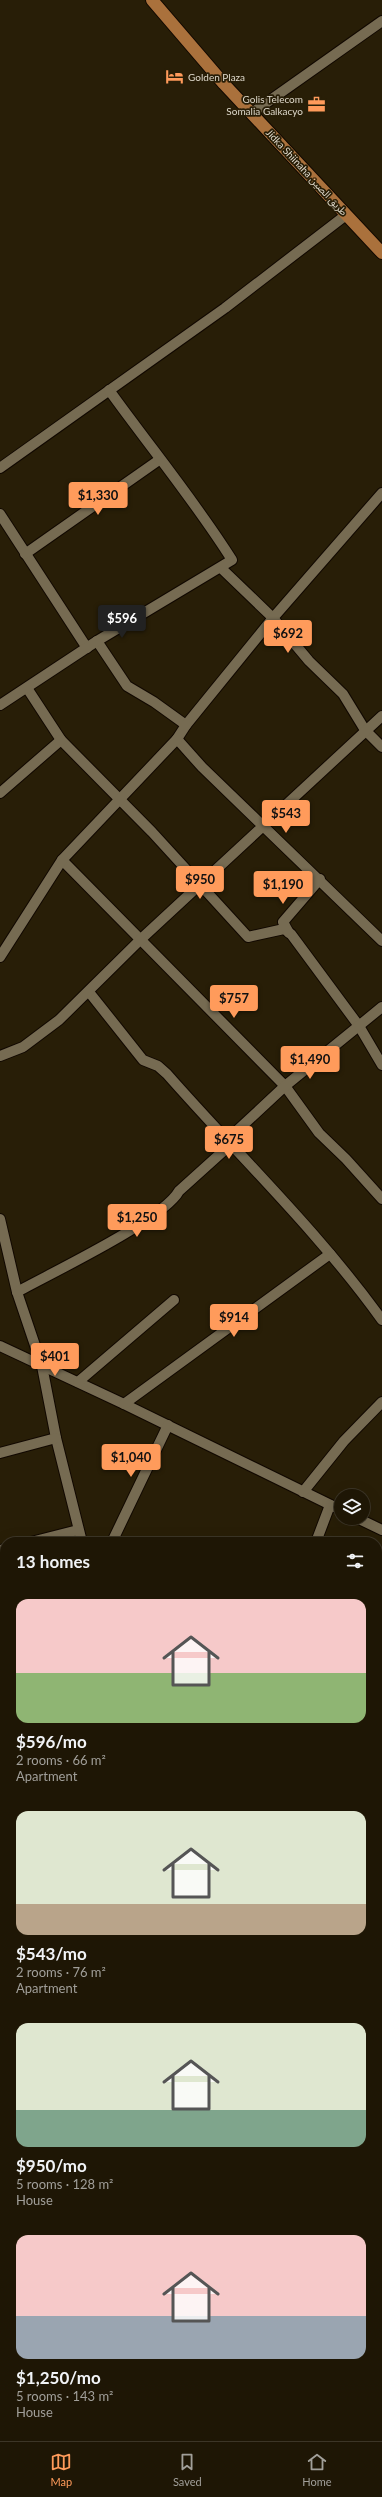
<!DOCTYPE html>
<html lang="en">
<head>
<meta charset="utf-8">
<style>
	body { margin:0; font-family:Lato,"Noto Sans Arabic",sans-serif; background:#2b2313; color:#f1f3f6; height:100vh; display:flex; flex-direction:column; font-size:15px; white-space:nowrap }
	* { box-sizing:border-box; margin:0 }
	p { font-size:13px; color:#a19f9a }
	.icon { flex:none; width:22px; height:22px; fill:none; stroke:currentColor; stroke-width:2; stroke-linecap:round; stroke-linejoin:round }
	.map { position:relative; flex:1; overflow:hidden }
	.panel { position:absolute; left:0px; top:1537px; width:382px; height:904px; display:flex; flex-direction:column; background:#1e1605; border-radius:16px 16px 0 0; box-shadow:0 4px 16px #0002,0 0 0 1px #3c3527 }
	.panel>* { flex:none }
	.fabs { position:absolute; left:334px; top:1489px; display:grid; gap:8px }
	.fabs a { display:grid; place-items:center; width:36px; height:36px; border-radius:50%; background:#1e1605; box-shadow:0 4px 16px #0002,0 0 0 1px #3c3527; font-size:20px }
	.price { position:absolute; translate:-50% -34px; padding:0 9px; border-radius:4px; background:#ff9b5b; color:#111; font-size:13px; line-height:26px; filter:drop-shadow(0 1px 2px #0008) }
	.price::after { content:''; position:absolute; left:50%; top:24px; width:12px; height:9px; margin-left:-6px; background:inherit; clip-path:polygon(0 0,100% 0,50% 100%) }
	.price.current { background:#222; color:#fff }
	ul { padding:0; list-style:none }
	li { display:grid; align-content:center; gap:8px; height:212px; padding:0 16px }
	li span { display:grid; place-items:center; height:124px; border-radius:12px; color:#555 }
	li>.icon { margin-inline-start:auto }
	span .icon { width:72px; height:72px; fill:#fffc; stroke-width:1 }
	li b { font-size:17px }
	h2 { display:flex; justify-content:space-between; align-items:center; height:48px; padding:0 16px; font-size:17px }
	.dock { display:flex; justify-content:space-around; align-items:center; height:56px; border-top:1px solid #3c3527; background:#1e1605; font-size:11px; color:#a19f9a }
	.dock a { display:grid; justify-items:center; gap:2px }
	.dock .current { color:#ff9b5b }
	.map>svg:first-child { display:block }
	.lines { fill:none; stroke-linecap:round; stroke-linejoin:round }
	.street-casing { stroke:#110800; stroke-width:12 }
	.primary-casing { stroke:#110800; stroke-width:14 }
	.street { stroke:#766b52; stroke-width:10 }
	.primary { stroke:#aa713c; stroke-width:12 }
	.labels { text-anchor:middle; dominant-baseline:central; stroke-width:3.5; stroke-linejoin:round; paint-order:stroke }
	.poi-label { font-size:10px; fill:#dfd9cb; stroke:#281e07; text-anchor:start }
	.street-label { font-size:10px; fill:#dfd9cb; stroke:#281e07 }
</style>
</head>
<body>
<div class="map">
<svg width="382" height="2441" viewBox="0 0 382 2441">
	<rect width="100%" height="100%" fill="#281e07"/>
	<g class="lines">
		<defs>
			<g id="street">
				<path d="M252,113L382,21"/>
				<path d="M0,468L225,308L346,215"/>
				<path d="M0,514L87,648"/>
				<path d="M25,554L159,460"/>
				<path d="M221,568L273,618L309,661L343,694L365,730L382,747"/>
				<path d="M97,641L127,686L154,702L186,725"/>
				<path d="M27,688L61,740L152,832L248,937L284,929L291,934L359,1026L382,1065"/>
				<path d="M0,705L97,641L232,560C195,501 150,447 109,390"/>
				<path d="M177,739L202,767L382,941"/>
				<path d="M0,793L61,740"/>
				<path d="M62,860L285,1086L319,1133L346,1159L382,1199"/>
				<path d="M289,933L283,922L320,879"/>
				<path d="M0,957L62,860L177,739L186,725L273,618L382,493"/>
				<path d="M89,992L143,1060L158,1066L167,1074C239,1156 318,1231 382,1320"/>
				<path d="M0,1056L23,1047L59,1020L140,940L382,716"/>
				<path d="M226,1141L285,1086L382,1007"/>
				<path d="M0,1219L17,1292L42,1366L56,1438L82,1542"/>
				<path d="M17,1292C51,1273 163,1220 179,1191L230,1145"/>
				<path d="M0,1346L124,1404L341,1510"/>
				<path d="M78,1382L174,1300"/>
				<path d="M124,1404L330,1254"/>
				<path d="M0,1453L56,1438"/>
				<path d="M303,1492L344,1441L382,1402"/>
				<path d="M357,1518L382,1530"/>
				<path d="M31,1542L78,1530"/>
				<path d="M112,1542L168,1425"/>
				<path d="M316,1542L330,1505"/>
				<path d="M0,1550L5,1549"/>
				<path d="M377,1662L382,1664"/>
				<path d="M0,1703L5,1702"/>
				<path d="M377,1743L382,1745"/>
				<path d="M0,1796H5"/>
				<path d="M377,1819L382,1806"/>
				<path d="M377,1938H382"/>
				<path d="M0,1956H5"/>
				<path d="M377,2016H382"/>
				<path d="M0,2026H5"/>
				<path d="M377,2110H382"/>
				<path d="M0,2182L5,2181"/>
				<path d="M377,2227L382,2226"/>
				<path d="M0,2267H5"/>
				<path d="M377,2340L382,2338"/>
				<path d="M0,2364L5,2363"/>
				<path d="M377,2390L382,2388"/>
				<path d="M320,2436L322,2441"/>
				<path d="M241,2441L260,2436"/>
			</g>
			<path id="primary" d="M152,0L224,84L382,253"/>
		</defs>
		<use href="#street" class="street-casing"/>
		<use href="#primary" class="primary-casing"/>
		<use href="#street" class="street"/>
		<use href="#primary" class="primary"/>
	</g>
	<defs>
		<symbol id="hotel-bare" viewBox="-9 -9 18 18"><path d="M-6-4.5h1.5V1H6V5H4.5V3h-9V5H-6ZM-4 0a1.8 1.8 0 1 1 3.6 0ZM.5 0V-2.5h3Q6-2.5 6 0Z" fill="#ff9b5b" stroke="#281e07" stroke-width="2.5" paint-order="stroke"/></symbol>
		<symbol id="office-bare" viewBox="-9 -9 18 18"><path d="M-6-3h4V-5.5h4V-3h4V5H-6ZM-1-4.5V-3h2v-1.5ZM-6 0V1H6V0Z" fill="#ff9b5b" stroke="#281e07" stroke-width="2.5" paint-order="stroke"/></symbol>
	</defs>
	<g fill-rule="evenodd">
		<use href="#hotel-bare" x="162" y="64" width="25" height="25"/>
		<use href="#office-bare" x="304" y="92" width="25" height="25"/>
	</g>
	<g class="labels">
		<g class="poi-label">
			<text x="188" y="77">Golden Plaza</text>
			<text x="303" y="99" text-anchor="end">Golis Telecom<tspan x="303" dy="12">Somalia Galkacyo</tspan></text>
		</g>
		<g class="street-label">
			<text transform="translate(307 172) rotate(47)">Jidka Shiinaha طريق الصين</text>
		</g>
	</g>
</svg>
<div class="fabs">
<a><svg class="icon" aria-label="layers" viewBox="0 0 24 24"><path d="M12 4l9 5-9 5-9-5zM3 14l9 5 9-5"/></svg></a>
</div>
<b class="price" style="left:98px;top:516px">$1,330</b>
<b class="price current" style="left:122px;top:639px">$596</b>
<b class="price" style="left:288px;top:654px">$692</b>
<b class="price" style="left:286px;top:834px">$543</b>
<b class="price" style="left:200px;top:900px">$950</b>
<b class="price" style="left:283px;top:905px">$1,190</b>
<b class="price" style="left:234px;top:1019px">$757</b>
<b class="price" style="left:310px;top:1080px">$1,490</b>
<b class="price" style="left:229px;top:1160px">$675</b>
<b class="price" style="left:137px;top:1238px">$1,250</b>
<b class="price" style="left:234px;top:1338px">$914</b>
<b class="price" style="left:55px;top:1377px">$401</b>
<b class="price" style="left:131px;top:1478px">$1,040</b>
<section class="panel">
<h2>13 homes<svg class="icon" aria-label="filters" viewBox="0 0 24 24"><path d="M4 7h16M4 17h16"/><circle cx="9" cy="7" r="2"/><circle cx="15" cy="17" r="2"/></svg></h2>
<ul>
<li><span style="background:linear-gradient(#f6c9c9 60%,#8fb573 0)"><svg class="icon" aria-label="home" viewBox="0 0 24 24"><path d="M3 11l9-7 9 7M6 9v11h12V9"/></svg></span><div><b>$596/mo</b><p>2 rooms · 66 m²</p><p>Apartment</p></div></li>
<li><span style="background:linear-gradient(#dfe7d0 75%,#b9a48a 0)"><svg class="icon" aria-label="home" viewBox="0 0 24 24"><path d="M3 11l9-7 9 7M6 9v11h12V9"/></svg></span><div><b>$543/mo</b><p>2 rooms · 76 m²</p><p>Apartment</p></div></li>
<li><span style="background:linear-gradient(#dfe7d0 70%,#7fa58c 0)"><svg class="icon" aria-label="home" viewBox="0 0 24 24"><path d="M3 11l9-7 9 7M6 9v11h12V9"/></svg></span><div><b>$950/mo</b><p>5 rooms · 128 m²</p><p>House</p></div></li>
<li><span style="background:linear-gradient(#f6c9c9 65%,#9aa5b1 0)"><svg class="icon" aria-label="home" viewBox="0 0 24 24"><path d="M3 11l9-7 9 7M6 9v11h12V9"/></svg></span><div><b>$1,250/mo</b><p>5 rooms · 143 m²</p><p>House</p></div></li>
</ul>
</section>
</div>
<nav class="dock">
<a class="current"><svg class="icon" aria-label="map" viewBox="0 0 24 24"><path d="M3 6l6-2 6 2 6-2v14l-6 2-6-2-6 2zM9 4v14M15 6v14"/></svg>Map</a>
<a><svg class="icon" aria-label="saved" viewBox="0 0 24 24"><path d="M7 4h10v16l-5-4-5 4z"/></svg>Saved</a>
<a><svg class="icon" aria-label="home" viewBox="0 0 24 24"><path d="M3 11l9-7 9 7M6 9v11h12V9"/></svg>Home</a>
</nav>
</body>
</html>
